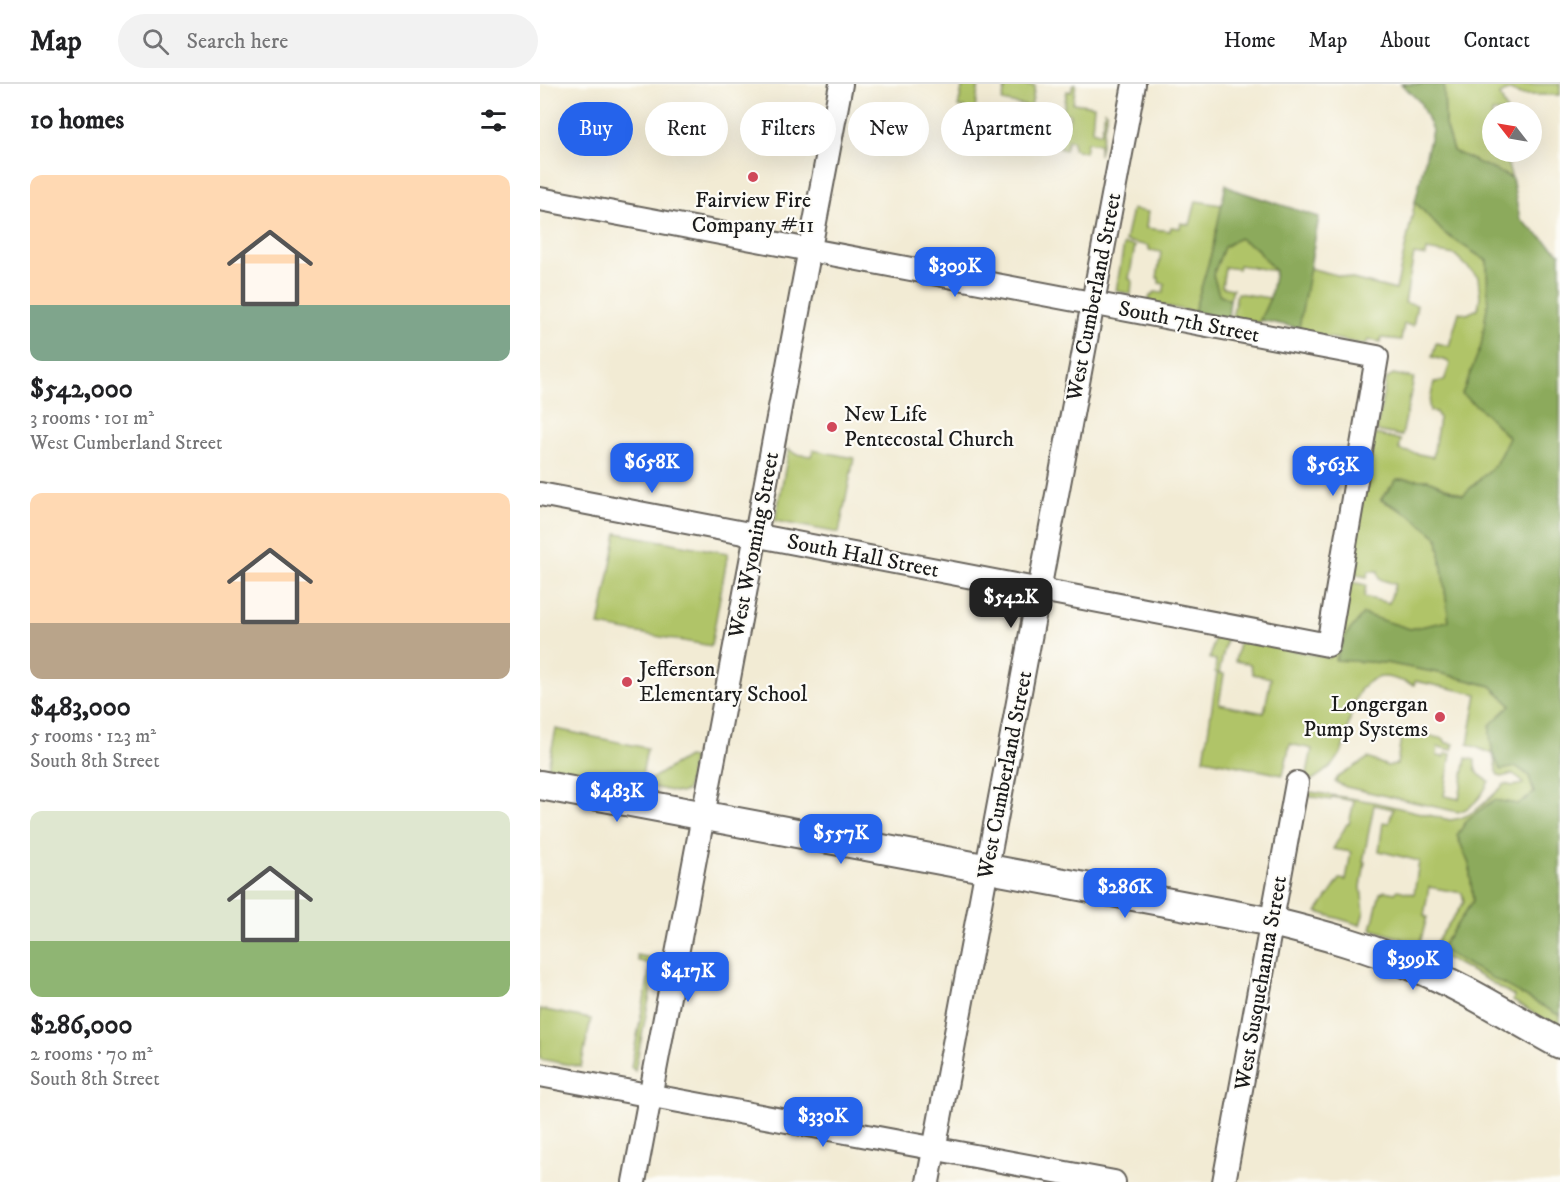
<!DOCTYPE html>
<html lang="en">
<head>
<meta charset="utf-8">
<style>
	body { margin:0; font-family:"IM FELL DW Pica",serif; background:#f2f2f2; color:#202124; height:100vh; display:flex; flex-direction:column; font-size:22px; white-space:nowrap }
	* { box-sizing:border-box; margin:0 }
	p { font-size:20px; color:#757577 }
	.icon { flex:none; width:33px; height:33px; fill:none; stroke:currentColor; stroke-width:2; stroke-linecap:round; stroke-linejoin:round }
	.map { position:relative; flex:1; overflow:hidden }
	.side { display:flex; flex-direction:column; background:#fff; width:540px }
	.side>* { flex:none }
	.guide { position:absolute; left:18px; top:18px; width:570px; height:54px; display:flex; gap:12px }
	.needle { width:39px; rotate:301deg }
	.buttons { position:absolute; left:942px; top:18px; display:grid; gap:12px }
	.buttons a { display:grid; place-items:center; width:60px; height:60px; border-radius:50%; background:#fff; box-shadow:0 6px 24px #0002; font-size:30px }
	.price { position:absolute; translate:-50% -51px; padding:0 14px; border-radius:12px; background:#2563eb; color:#fff; font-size:20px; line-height:39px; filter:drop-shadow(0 2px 3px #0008) }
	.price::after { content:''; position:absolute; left:50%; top:36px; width:18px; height:14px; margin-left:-9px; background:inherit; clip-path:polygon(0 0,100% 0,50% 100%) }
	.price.on { background:#222; color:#fff }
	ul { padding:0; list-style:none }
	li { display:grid; align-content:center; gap:12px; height:318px; padding:0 30px }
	li span { display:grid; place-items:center; height:186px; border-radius:12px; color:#555 }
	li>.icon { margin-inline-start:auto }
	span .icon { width:108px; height:108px; fill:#fffc; stroke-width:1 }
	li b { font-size:26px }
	h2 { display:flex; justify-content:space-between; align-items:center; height:72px; padding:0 30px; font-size:26px }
	.tag { padding:0 21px; border-radius:27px; background:#fff; box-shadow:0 6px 24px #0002; font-size:21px; line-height:54px }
	.tag.on { background:#2563eb; color:#fff }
	header { display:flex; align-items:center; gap:36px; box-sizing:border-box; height:84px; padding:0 30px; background:#fff; border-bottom:2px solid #e0e0e0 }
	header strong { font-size:28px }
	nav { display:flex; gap:33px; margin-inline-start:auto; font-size:21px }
	.search { width:420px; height:54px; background:#f2f2f2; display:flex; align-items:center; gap:15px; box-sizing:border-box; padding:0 21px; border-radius:33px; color:#757577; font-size:22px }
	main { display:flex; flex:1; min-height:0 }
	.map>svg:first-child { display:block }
	.green { fill:#b0c468; stroke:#667042; stroke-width:1.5 }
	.forest { fill:#8caa5c; stroke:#54633c; stroke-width:1.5 }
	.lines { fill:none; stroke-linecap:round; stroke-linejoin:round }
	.minor-casing { stroke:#67645c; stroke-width:26 }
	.major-casing { stroke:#67645c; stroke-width:32 }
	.minor { stroke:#fff; stroke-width:22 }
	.major { stroke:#fff; stroke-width:28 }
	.poi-dot { fill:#d1495b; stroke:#fdfcf7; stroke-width:2 }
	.labels { text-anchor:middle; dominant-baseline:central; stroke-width:4.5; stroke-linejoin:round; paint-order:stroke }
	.poi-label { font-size:22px; fill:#1c1c1c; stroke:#fdfcf7; text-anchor:start }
	.street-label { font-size:22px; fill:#1c1c1c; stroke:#fdfcf7 }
</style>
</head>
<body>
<header>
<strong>Map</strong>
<div class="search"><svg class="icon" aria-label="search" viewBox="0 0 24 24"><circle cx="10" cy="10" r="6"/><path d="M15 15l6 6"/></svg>Search here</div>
<nav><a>Home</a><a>Map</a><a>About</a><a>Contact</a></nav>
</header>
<main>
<section class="side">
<h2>10 homes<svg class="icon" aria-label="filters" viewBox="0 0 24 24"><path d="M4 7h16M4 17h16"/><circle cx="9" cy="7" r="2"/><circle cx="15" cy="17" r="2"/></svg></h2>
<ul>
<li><span style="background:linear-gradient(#ffd9b3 70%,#7fa58c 0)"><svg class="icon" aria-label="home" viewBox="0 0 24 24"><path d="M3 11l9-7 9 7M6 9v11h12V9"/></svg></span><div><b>$542,000</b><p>3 rooms · 101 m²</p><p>West Cumberland Street</p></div></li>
<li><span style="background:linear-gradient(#ffd9b3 70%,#b9a48a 0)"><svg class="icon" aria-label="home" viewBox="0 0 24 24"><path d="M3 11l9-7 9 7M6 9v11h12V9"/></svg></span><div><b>$483,000</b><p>5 rooms · 123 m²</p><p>South 8th Street</p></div></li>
<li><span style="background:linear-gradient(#dfe7d0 70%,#8fb573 0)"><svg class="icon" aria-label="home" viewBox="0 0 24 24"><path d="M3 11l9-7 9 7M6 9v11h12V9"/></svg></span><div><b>$286,000</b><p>2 rooms · 70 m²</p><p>South 8th Street</p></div></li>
</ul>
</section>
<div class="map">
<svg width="1020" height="1098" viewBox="0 0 1020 1098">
	<rect width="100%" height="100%" fill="#fdfcf7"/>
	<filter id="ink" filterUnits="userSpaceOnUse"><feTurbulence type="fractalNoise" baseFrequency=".0167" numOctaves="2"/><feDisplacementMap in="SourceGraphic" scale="12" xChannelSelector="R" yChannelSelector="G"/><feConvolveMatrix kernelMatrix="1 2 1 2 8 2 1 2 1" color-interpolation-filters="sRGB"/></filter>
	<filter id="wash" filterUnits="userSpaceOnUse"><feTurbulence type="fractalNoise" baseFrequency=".008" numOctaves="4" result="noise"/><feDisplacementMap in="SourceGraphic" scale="24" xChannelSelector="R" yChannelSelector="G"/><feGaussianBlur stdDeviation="1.35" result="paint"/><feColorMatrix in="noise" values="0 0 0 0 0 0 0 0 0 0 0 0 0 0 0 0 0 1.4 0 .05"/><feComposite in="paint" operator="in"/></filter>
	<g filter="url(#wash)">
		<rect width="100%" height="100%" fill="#f2ebd4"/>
		<g class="green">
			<path d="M423,0H439L432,44L421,42L425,24L418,23Z"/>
			<path d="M466,0L495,2L491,23L462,17Z"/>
			<path d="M533,0H536L533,19L554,22L552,46L561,49L565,27L567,29L559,71V60L547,58L545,68L533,65V57L528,56L525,66L520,65L523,48H526L530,30L523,28L527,7L531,8Z"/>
			<path d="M904,0H1020V11H980L970,6L960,11L967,28H952V68H966V76L972,94L913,67L905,41Z"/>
			<path d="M656,117L682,121L672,167L654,228L575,212L608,218L610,212L615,208L623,209L625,200L619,199V194H617L621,168L609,166V162L585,157L592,125L608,128L606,144L630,147L631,143L640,144L641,139L650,141Z"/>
			<path d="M875,118L904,149L947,177L948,217L941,263L922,310L944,328L969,354L955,381L923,411L888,396L841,416L870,431L898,454L909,537L870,545L823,530L795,575L846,579L904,590L951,602L972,622L977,683L989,692L994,709L978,720L917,751L929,780L933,817L900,865L977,907L1020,793V944L973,917L974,912C947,896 921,880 892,868V864L924,818L922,809L889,803L884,832L887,833L879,863L857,853L831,845L840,809L845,807L855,809L858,806L874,810L879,777L839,767L843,738L849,739L853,725L834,721L823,778H825L821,803L824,828L820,841L777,828L800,795L806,796L811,768L793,765L807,740H809L814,717L792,713L791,716L767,712L771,708L834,718L910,736C934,734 947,716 965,700L973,702L983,700L979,694L973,690L961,693L957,690L953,670L928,660L937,610L875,597L874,601C864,598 851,592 842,593C807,596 812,649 800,671C794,682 782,690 772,696L766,695L772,665L750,660L743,691L664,675L677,589L675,588L676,576L670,575L675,550L687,553L679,589L684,590L679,620L724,629L731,594L713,590L710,580L695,577L700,555L790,574L808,497L826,501L824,513L849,519L855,500L839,495L838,487H829L827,493L809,489L835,350L861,356L859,366L893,373L899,334L896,328L890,327L889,320L894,298L904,297L910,280L907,277L892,273L896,259L909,262L919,228L927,230L938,225L940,212L938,193L915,171L887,166L886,172L874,170L865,219L877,221L873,242L864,240L861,256L841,254L840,258L828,256L826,261L761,248L752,242L759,243L769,184L856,206Z"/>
			<path d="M699,154L716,164L735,187L699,181L698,185L685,183L682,203L693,205L690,216L679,210L673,191L684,163Z"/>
			<path d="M584,160L595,162L589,195L592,196L591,210L576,207Z"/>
			<path d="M697,209L730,214L719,239L692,234Z"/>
			<path d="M853,290L874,294L862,352L836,347L846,296Z"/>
			<path d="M249,365L255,370L271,372L273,366L314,374L299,449L235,437Z"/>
			<path d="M77,449L188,469L171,562L59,542Z"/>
			<path d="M16,645L107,664L101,697L96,700L8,683Z"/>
			<path d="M869,645C882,648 891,653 904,655L906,659L914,660L912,666L898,663L897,672L905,673L906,669L911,670L904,712L919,715L926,674L935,676C934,689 939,691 949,697C943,711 933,724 918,728L806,703L795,698L798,693L828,674L847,682L857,680L862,647L869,649Z"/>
			<path d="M147,673L153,674L147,707L140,709L108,702L107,699L111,695Z"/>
			<path d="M97,871L117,875L95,987L91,983L111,880L98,877Z"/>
			<path d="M0,925L51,935L41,983L0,975Z"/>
		</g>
		<g class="forest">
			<path d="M861,0H904L905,41L913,67L972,94L980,135L1020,169V932L900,865L933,817L929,780L917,751L928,735L954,716L978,720L994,709L989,692L977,683L961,686C952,672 949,657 950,641L971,621L951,602L904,590L846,579L795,576L806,551L823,530L870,545L909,537L898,454L870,431L841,415L857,395L888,396L923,411L955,381L969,354L944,328L922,310L941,262L948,217L947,177L904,149L875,118L892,46L880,18Z"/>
			<path d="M686,100L695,106L779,133L759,244L720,236L730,214L735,187L716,164L699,154L684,163L673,191L679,210L690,216L688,235L654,228L672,167Z"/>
		</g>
	</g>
	<g filter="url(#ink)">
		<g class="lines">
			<defs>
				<g id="minor">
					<path d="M0,115L837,273L788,561L0,410"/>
					<path d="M0,991L574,1098"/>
					<path d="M94,1098L301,0"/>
					<path d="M388,1098L594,0"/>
					<path d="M684,1098L757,699"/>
				</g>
				<path id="major" d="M0,701L732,838C781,850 829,863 875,883C926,904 972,934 1020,960"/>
			</defs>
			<use href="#minor" class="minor-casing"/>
			<use href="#major" class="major-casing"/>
			<use href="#minor" class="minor"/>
			<use href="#major" class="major"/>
		</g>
	</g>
	<g class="poi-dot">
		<circle cx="213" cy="93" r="6"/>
		<circle cx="292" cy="343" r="6"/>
		<circle cx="87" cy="598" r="6"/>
		<circle cx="900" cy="633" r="6"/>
	</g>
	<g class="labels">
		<g class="poi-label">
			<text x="213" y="116" text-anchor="middle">Fairview Fire<tspan x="213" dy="25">Company #11</tspan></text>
			<text x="304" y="330">New Life<tspan x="304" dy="25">Pentecostal Church</tspan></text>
			<text x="99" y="585">Jefferson<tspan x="99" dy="25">Elementary School</tspan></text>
			<text x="888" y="620" text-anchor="end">Longergan<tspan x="888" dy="25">Pump Systems</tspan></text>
		</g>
		<g class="street-label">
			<text transform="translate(554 213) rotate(-79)">West Cumberland Street</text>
			<text transform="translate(649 238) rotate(11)">South 7th Street</text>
			<text transform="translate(214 461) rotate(-79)">West Wyoming Street</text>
			<text transform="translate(323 472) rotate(11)">South Hall Street</text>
			<text transform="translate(465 691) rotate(-79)">West Cumberland Street</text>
			<text transform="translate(721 899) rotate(-80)">West Susquehanna Street</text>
		</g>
	</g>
</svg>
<div class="buttons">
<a><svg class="needle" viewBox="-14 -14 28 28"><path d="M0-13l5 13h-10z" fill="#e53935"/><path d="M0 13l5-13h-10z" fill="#757577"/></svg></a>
</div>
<b class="price" style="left:415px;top:214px">$309K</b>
<b class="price" style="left:112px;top:410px">$658K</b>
<b class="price" style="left:793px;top:413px">$563K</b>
<b class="price on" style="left:471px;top:545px">$542K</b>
<b class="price" style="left:77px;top:739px">$483K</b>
<b class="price" style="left:301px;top:781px">$557K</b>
<b class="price" style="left:585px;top:835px">$286K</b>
<b class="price" style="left:873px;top:907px">$399K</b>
<b class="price" style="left:148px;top:919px">$417K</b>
<b class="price" style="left:283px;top:1064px">$330K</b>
<div class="guide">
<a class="tag on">Buy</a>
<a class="tag">Rent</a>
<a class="tag">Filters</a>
<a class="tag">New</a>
<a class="tag">Apartment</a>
</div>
</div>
</main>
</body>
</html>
